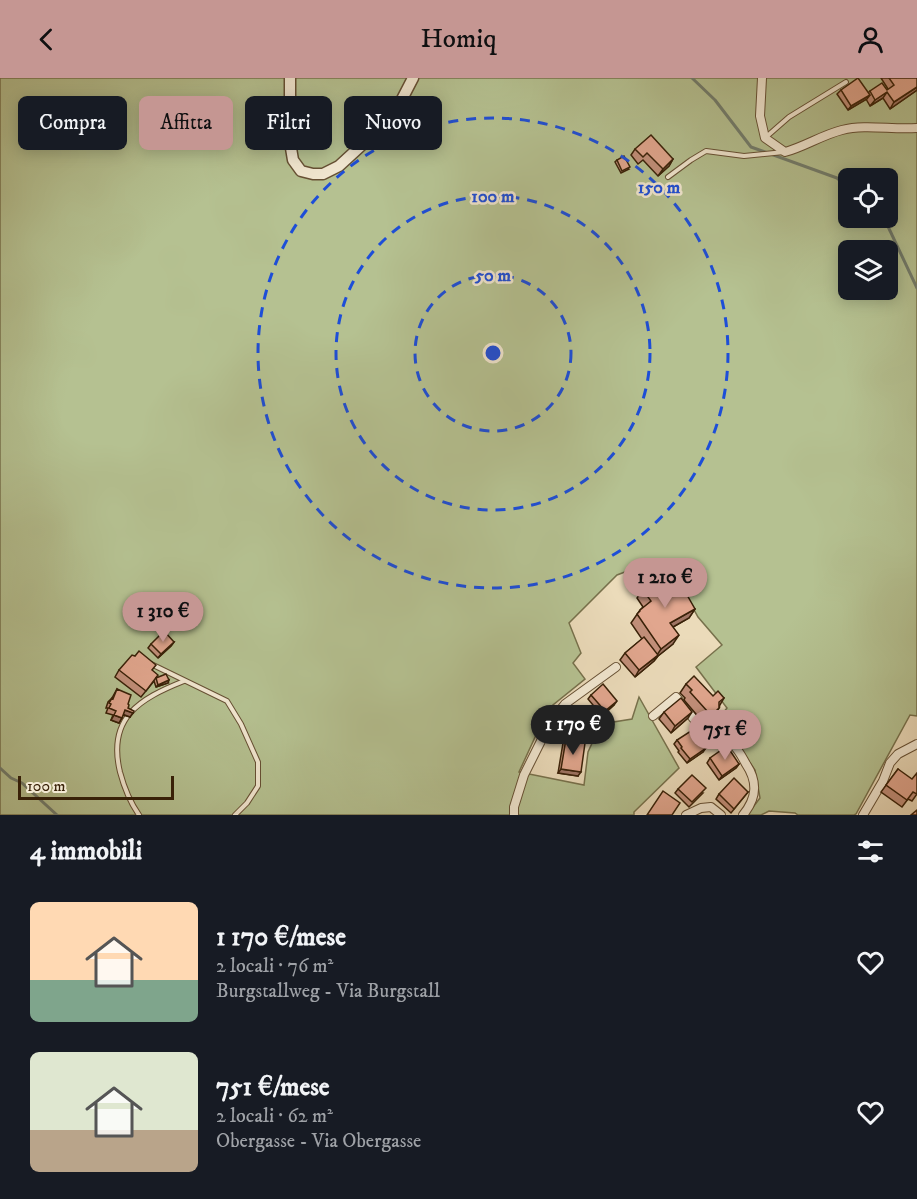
<!DOCTYPE html>
<html lang="it">
<head>
<meta charset="utf-8">
<style>
	body { margin:0; font-family:"IM FELL DW Pica",serif; background:#20242c; color:#f1f3f6; height:100vh; display:flex; flex-direction:column; font-size:22px; white-space:nowrap }
	* { box-sizing:border-box; margin:0 }
	p { font-size:20px; color:#9ea1a6 }
	.icon { flex:none; width:33px; height:33px; fill:none; stroke:currentColor; stroke-width:2; stroke-linecap:round; stroke-linejoin:round }
	.map { position:relative; height:737px; overflow:hidden }
	.details { display:flex; flex-direction:column; background:#171b24; flex:1 }
	.details>* { flex:none }
	.guide { position:absolute; left:18px; top:18px; width:600px; height:54px; display:flex; gap:12px }
	.tools { position:absolute; left:838px; top:90px; display:grid; gap:12px }
	.tools a { display:grid; place-items:center; width:60px; height:60px; border-radius:9px; background:#171b24; box-shadow:0 3px 15px #0003; font-size:30px }
	.scale { position:absolute; left:18px; bottom:15px; width:156px; box-sizing:border-box; padding-left:6px; border:3px solid #392108; border-top:0; font-size:16px; line-height:21px; white-space:nowrap; color:#392108; -webkit-text-stroke:4px #f2e8d2; paint-order:stroke }
	.price { position:absolute; translate:-50% -51px; padding:0 14px; border-radius:21px; background:#c59692; color:#111; font-size:20px; line-height:39px; filter:drop-shadow(0 2px 3px #0008) }
	.price::after { content:''; position:absolute; left:50%; top:36px; width:18px; height:14px; margin-left:-9px; background:inherit; clip-path:polygon(0 0,100% 0,50% 100%) }
	.price.active { background:#222; color:#fff }
	ul { padding:0; list-style:none }
	li { display:flex; align-items:center; gap:18px; height:150px; padding:0 30px }
	li span { display:grid; place-items:center; flex:none; width:168px; height:120px; border-radius:9px; color:#555 }
	li>.icon { margin-inline-start:auto }
	span .icon { width:72px; height:72px; fill:#fffc; stroke-width:1 }
	li b { font-size:26px }
	h2 { display:flex; justify-content:space-between; align-items:center; height:72px; padding:0 30px; font-size:26px }
	.tag { padding:0 21px; border-radius:9px; background:#171b24; box-shadow:0 3px 15px #0003; font-size:21px; line-height:54px }
	.tag.active { background:#c59692; color:#111 }
	header { display:flex; justify-content:space-between; align-items:center; height:78px; padding:0 30px; background:#c59692; color:#111; font-size:27px; font-weight:600 }
	.map>svg:first-child { display:block }
	.green { fill:#b5c191; stroke:#77714c; stroke-width:1.5; fill-rule:evenodd }
	.lines { fill:none; stroke-linecap:round; stroke-linejoin:round }
	.stream { stroke:#727d6d; stroke-width:3 }
	.service-casing { stroke:#665034; stroke-width:6 }
	.minor-casing { stroke:#665034; stroke-width:10 }
	.tertiary-casing { stroke:#665034; stroke-width:13 }
	.service { stroke:#f2e8d2; stroke-width:4 }
	.minor { stroke:#f2e8d2; stroke-width:8 }
	.tertiary { stroke:#f2e8d2; stroke-width:10 }
	.wall { fill:#c28f7a; stroke:#392108; stroke-width:1.5 }
	.shaded-wall { fill:#9e7463; stroke:#392108; stroke-width:1.5 }
	.building { fill:#e1a68e; stroke:#392108; stroke-width:1.5 }
	.ring { fill:none; stroke:#1d4ed8; stroke-width:3; stroke-dasharray:10 8 }
	.centre { fill:#1d4ed8; stroke:#f2e8d2; stroke-width:3 }
	.ring-label { font-size:18px; text-anchor:middle; font-weight:bold; fill:#1d4ed8; stroke:#f2e8d2; stroke-width:5; stroke-linejoin:round; paint-order:stroke }
</style>
</head>
<body>
<header><svg class="icon" aria-label="back" viewBox="0 0 24 24"><path d="M15 5l-7 7 7 7"/></svg>Homiq<svg class="icon" aria-label="person" viewBox="0 0 24 24"><circle cx="12" cy="8" r="4"/><path d="M4 21q1-7 8-7t8 7"/></svg></header>
<div class="map">
<svg width="917" height="737" viewBox="0 0 917 737">
	<rect width="100%" height="100%" fill="#ebdbba"/>
	<filter id="stains"><feTurbulence type="fractalNoise" baseFrequency=".00333" numOctaves="4"/><feColorMatrix values="0 0 0 0 .2 0 0 0 0 .09 0 0 0 0 .02 0 0 0 .5 -.17"/></filter>
	<radialGradient id="worn" r=".72"><stop offset=".6" stop-color="#630" stop-opacity="0"/><stop offset="1" stop-color="#630" stop-opacity=".3"/></radialGradient>
	<path class="green" d="M0,0H917V638L910,637L856,736L854,737H798L795,735L769,733L761,737H747L760,720L755,692L735,663L712,649L727,630L696,589L722,567L698,539L676,499L654,483L617,497L569,545L581,575L573,585L585,601L548,631L519,694L584,707L588,674L601,646L632,641L639,619L679,690L634,734V737H0ZM849,100H888V140H849ZM849,172H888V212H849Z"/>
	<g class="lines">
		<g class="stream">
			<path d="M692,0L715,22L751,69L837,100L849,110"/>
			<path d="M884,140L917,210"/>
			<path d="M0,690L11,700L22,705L57,737"/>
		</g>
		<defs>
			<g id="service">
				<path d="M765,60L789,39L846,4"/>
				<path d="M668,99L691,82L706,73L744,78L784,74"/>
				<path d="M151,586L227,623L241,646L258,684V708L247,725L235,737"/>
				<path d="M139,737C130,724 124,709 120,694C107,640 139,621 184,603"/>
			</g>
			<g id="minor">
				<path d="M762,0L760,38L765,60L785,74C804,69 822,57 842,52C866,46 892,52 917,50"/>
				<path d="M653,638L676,619C684,629 698,648 707,654C715,659 725,661 733,667C739,672 742,679 746,686C758,704 757,720 743,737"/>
				<path d="M514,737V729L524,697L550,645L565,626L616,589"/>
				<path d="M686,737L701,730L711,729L721,737"/>
				<path d="M863,737L883,703L890,685L898,676L917,666"/>
			</g>
			<path id="tertiary" d="M290,0V64L293,82L301,93L313,96H323L339,88L387,44L399,27L413,0"/>
		</defs>
		<use href="#service" class="service-casing"/>
		<use href="#minor" class="minor-casing"/>
		<use href="#tertiary" class="tertiary-casing"/>
		<use href="#service" class="service"/>
		<use href="#minor" class="minor"/>
		<use href="#tertiary" class="tertiary"/>
	</g>
	<g class="wall">
		<path d="M881,0H917V12L890,31L883,20L870,28L866,21L848,32L837,16L841,12L868,15L870,13L887,12L888,11Z"/>
		<path d="M635,71L673,81L669,88L658,98L643,82L638,86L631,77Z"/>
		<path d="M617,82L629,91L621,95L615,84Z"/>
		<path d="M643,512L695,531L689,540L673,549V566L658,578L654,583L635,599L620,582L625,575L642,561L631,545L640,532L643,529L637,520Z"/>
		<path d="M174,564L171,568L158,580L148,570L151,566Z"/>
		<path d="M119,592H152L156,600L168,605L156,609L154,603L141,619L115,599Z"/>
		<path d="M686,606L713,618L724,620L713,639L709,642L702,643L684,622L685,620L680,615Z"/>
		<path d="M117,611L128,626L130,639L123,637L119,645L111,642L113,637L106,635L108,630H106L108,624L112,620Z"/>
		<path d="M591,617L614,627L602,638L588,621Z"/>
		<path d="M576,634L587,660L584,664L566,652Z"/>
		<path d="M664,634L688,640L671,655L659,641Z"/>
		<path d="M566,661L578,698L558,695L563,665Z"/>
		<path d="M677,662L703,674L687,685L678,674L679,673L674,666Z"/>
		<path d="M710,680L739,686L736,690L719,702L707,685Z"/>
		<path d="M898,691L917,716L912,723L908,721L902,729L881,714Z"/>
		<path d="M678,711L703,715L689,729L675,715Z"/>
		<path d="M748,714L731,735L716,721L719,716Z"/>
	</g>
	<g class="shaded-wall">
		<path d="M917,9V12L890,31L894,24Z"/>
		<path d="M887,14L883,20L870,28L875,22Z"/>
		<path d="M870,17L867,21L848,32L851,28Z"/>
		<path d="M673,81L669,88L658,98L663,91Z"/>
		<path d="M695,531L689,540L664,554L670,545Z"/>
		<path d="M679,557L673,566L658,578L654,583L635,599L639,592L655,580L661,571Z"/>
		<path d="M174,564L171,568L158,580L161,576Z"/>
		<path d="M169,602L168,605L156,609L158,607Z"/>
		<path d="M617,623L614,627L602,638L605,633Z"/>
		<path d="M719,630L713,639L709,642L702,643L708,634Z"/>
		<path d="M125,632L133,635L130,639L122,636Z"/>
		<path d="M692,634L688,640L671,655L675,648Z"/>
		<path d="M114,637L122,640L119,645L111,642Z"/>
		<path d="M706,670L703,674L687,685L690,681Z"/>
		<path d="M739,686L736,690L719,702L722,698Z"/>
		<path d="M561,691L581,694L578,698L558,695Z"/>
	</g>
	<g class="building">
		<path d="M858,0L870,17L851,28L841,12Z"/>
		<path d="M889,0H917V9L894,24L887,14L875,22L870,13L882,5L887,12L894,7Z"/>
		<path d="M651,57L673,81L663,91L647,75L643,79L635,71Z"/>
		<path d="M624,78L630,89L622,93L617,82Z"/>
		<path d="M675,496L695,531L670,545L679,557L661,571L637,536L640,533V532L651,523L643,512Z"/>
		<path d="M164,553L174,564L161,576L151,566Z"/>
		<path d="M644,559L658,577L639,592L625,575Z"/>
		<path d="M139,573L156,587L152,592L158,597L146,613L119,592L132,577L135,578Z"/>
		<path d="M166,596L169,602L158,607L156,600Z"/>
		<path d="M694,598L713,618L718,613L724,620L719,624V630L715,634H708L690,614L692,612L686,606Z"/>
		<path d="M603,606L617,623L605,633L591,617Z"/>
		<path d="M117,611L131,617L128,626L129,627L128,630L134,633L133,635L125,632L122,640L114,637L116,633L109,630L111,626L109,625L112,620L113,621Z"/>
		<path d="M681,620L692,634L675,648L664,634Z"/>
		<path d="M576,634L593,645L587,660L569,648Z"/>
		<path d="M694,651L706,670L690,681L681,670L682,669L677,662Z"/>
		<path d="M566,661L585,665L581,694L561,691Z"/>
		<path d="M727,668L739,686L722,698L710,680Z"/>
		<path d="M898,691L912,701L917,695V716L913,714L907,722L886,707Z"/>
		<path d="M692,697L706,710L692,724L678,711Z"/>
		<path d="M734,700L748,714L734,731L719,716Z"/>
		<path d="M663,713L680,725L672,737H647Z"/>
		<path d="M917,732V737H911Z"/>
	</g>
	<g class="ring">
		<circle cx="493" cy="275" r="78"/>
		<circle cx="493" cy="275" r="157"/>
		<circle cx="493" cy="275" r="235"/>
	</g>
	<circle cx="493" cy="275" r="9" class="centre"/>
	<g class="ring-label">
		<text x="659" y="115">150 m</text>
		<text x="493" y="124">100 m</text>
		<text x="493" y="203">50 m</text>
	</g>
	<rect width="100%" height="100%" filter="url(#stains)"/>
	<rect width="100%" height="100%" fill="url(#worn)"/>
</svg>
<div class="tools">
<a><svg class="icon" aria-label="locate" viewBox="0 0 24 24"><circle cx="12" cy="12" r="6"/><path d="M12 2v4M12 18v4M2 12h4M18 12h4"/></svg></a>
<a><svg class="icon" aria-label="layers" viewBox="0 0 24 24"><path d="M12 4l9 5-9 5-9-5zM3 14l9 5 9-5"/></svg></a>
</div>
<div class="scale">100 m</div>
<b class="price" style="left:665px;top:531px">1 210 €</b>
<b class="price" style="left:163px;top:565px">1 310 €</b>
<b class="price active" style="left:573px;top:678px">1 170 €</b>
<b class="price" style="left:725px;top:683px">751 €</b>
<div class="guide">
<a class="tag">Compra</a>
<a class="tag active">Affitta</a>
<a class="tag">Filtri</a>
<a class="tag">Nuovo</a>
</div>
</div>
<section class="details">
<h2>4 immobili<svg class="icon" aria-label="filters" viewBox="0 0 24 24"><path d="M4 7h16M4 17h16"/><circle cx="9" cy="7" r="2"/><circle cx="15" cy="17" r="2"/></svg></h2>
<ul>
<li><span style="background:linear-gradient(#ffd9b3 65%,#7fa58c 0)"><svg class="icon" aria-label="home" viewBox="0 0 24 24"><path d="M3 11l9-7 9 7M6 9v11h12V9"/></svg></span><div><b>1 170 €/mese</b><p>2 locali · 76 m²</p><p>Burgstallweg - Via Burgstall</p></div><svg class="icon" aria-label="heart" viewBox="0 0 24 24"><path d="M12 20l-8-8c-3-5 5-10 8-4 3-6 11-1 8 4z"/></svg></li>
<li><span style="background:linear-gradient(#dfe7d0 65%,#b9a48a 0)"><svg class="icon" aria-label="home" viewBox="0 0 24 24"><path d="M3 11l9-7 9 7M6 9v11h12V9"/></svg></span><div><b>751 €/mese</b><p>2 locali · 62 m²</p><p>Obergasse - Via Obergasse</p></div><svg class="icon" aria-label="heart" viewBox="0 0 24 24"><path d="M12 20l-8-8c-3-5 5-10 8-4 3-6 11-1 8 4z"/></svg></li>
</ul>
</section>
</body>
</html>
